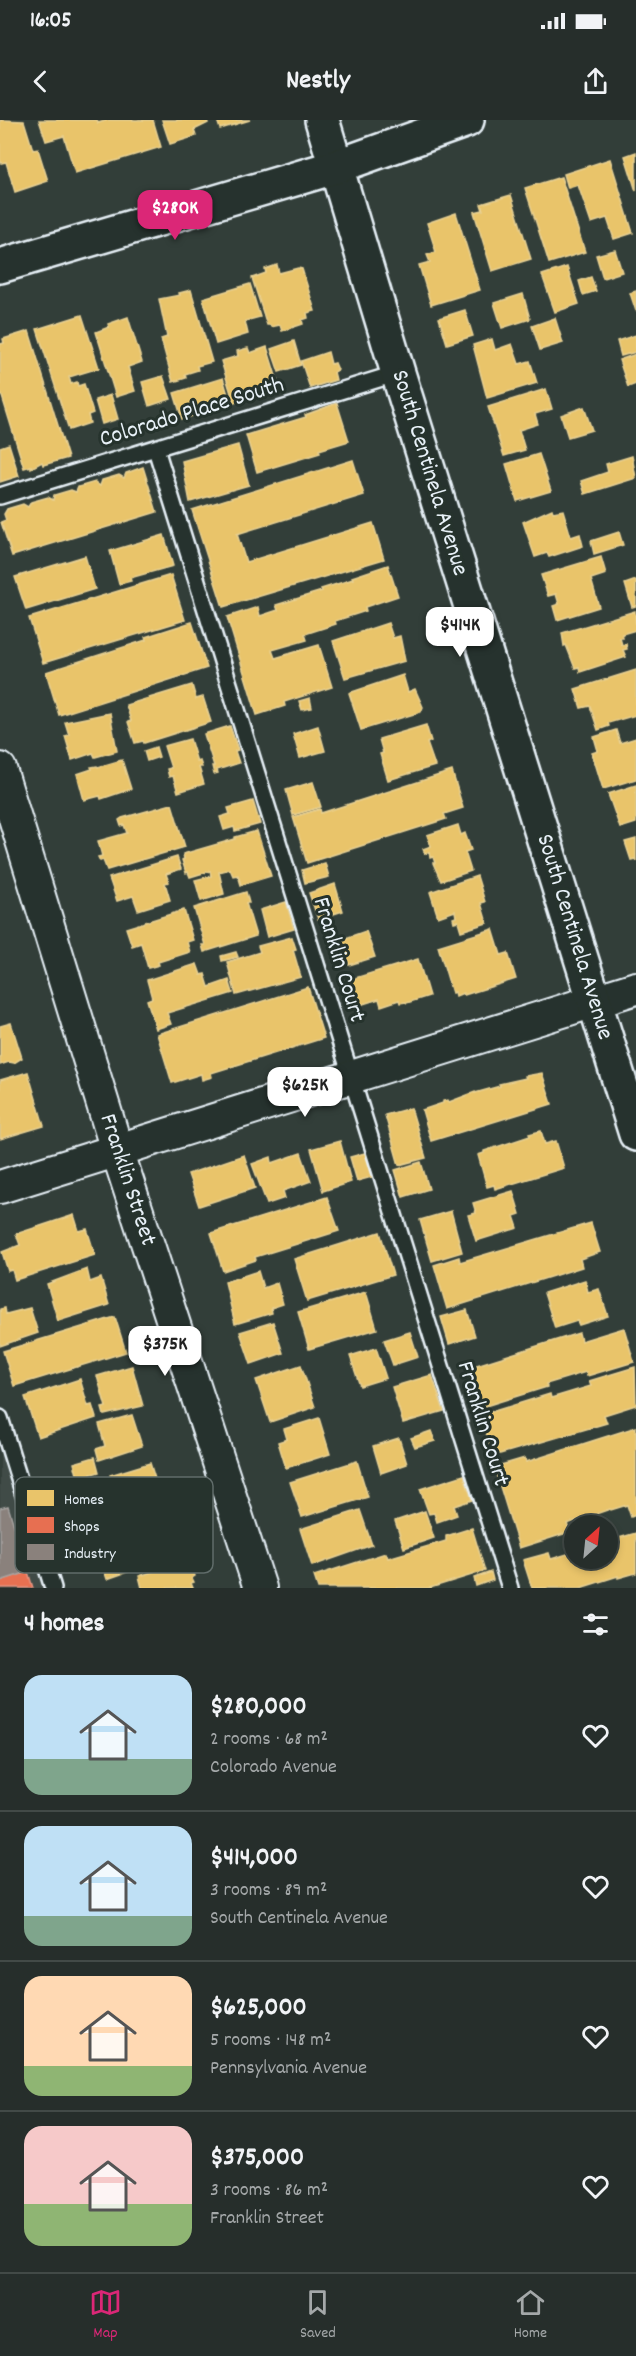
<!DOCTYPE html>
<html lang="en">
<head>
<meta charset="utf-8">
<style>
	body { margin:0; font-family:Dekko,sans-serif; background:#2e3633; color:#f1f3f6; height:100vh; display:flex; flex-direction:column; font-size:22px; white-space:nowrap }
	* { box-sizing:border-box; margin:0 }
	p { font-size:20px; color:#a4a8a9 }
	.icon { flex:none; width:33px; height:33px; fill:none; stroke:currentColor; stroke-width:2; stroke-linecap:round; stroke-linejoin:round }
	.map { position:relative; height:1468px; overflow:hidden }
	.panel { display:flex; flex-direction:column; background:#262e2b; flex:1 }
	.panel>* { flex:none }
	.needle { width:39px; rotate:27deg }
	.controls { position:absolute; left:564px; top:1395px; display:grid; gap:12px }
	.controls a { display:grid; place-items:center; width:54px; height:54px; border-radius:50%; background:#262e2b; box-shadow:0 3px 9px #0003,0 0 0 2px #424a47; font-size:30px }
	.price { position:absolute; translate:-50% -51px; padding:0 14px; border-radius:12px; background:#fff; color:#222; font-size:20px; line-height:39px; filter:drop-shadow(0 2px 3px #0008) }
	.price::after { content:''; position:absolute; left:50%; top:36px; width:18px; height:14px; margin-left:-9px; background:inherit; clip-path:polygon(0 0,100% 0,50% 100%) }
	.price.active { background:#db2777; color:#fff }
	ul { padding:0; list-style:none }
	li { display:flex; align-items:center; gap:18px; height:150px; padding:0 24px }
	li+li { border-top:2px solid #424a47 }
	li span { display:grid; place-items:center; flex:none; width:168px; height:120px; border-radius:18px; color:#555 }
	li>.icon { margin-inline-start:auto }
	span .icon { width:72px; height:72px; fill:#fffc; stroke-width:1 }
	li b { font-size:26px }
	h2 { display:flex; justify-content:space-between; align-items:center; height:72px; padding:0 24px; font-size:26px }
	.status { display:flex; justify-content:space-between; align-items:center; height:42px; padding:0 30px; background:#262e2b; direction:ltr }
	.status svg { height:16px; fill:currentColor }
	header { display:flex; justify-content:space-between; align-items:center; height:78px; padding:0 24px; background:#262e2b; font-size:27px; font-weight:700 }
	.tab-bar { display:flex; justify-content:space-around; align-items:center; height:84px; border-top:2px solid #424a47; background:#262e2b; font-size:16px; color:#a4a8a9 }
	.tab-bar a { display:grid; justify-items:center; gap:3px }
	.tab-bar .active { color:#db2777 }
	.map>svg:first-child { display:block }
	.built { fill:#3f4b46 }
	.homes { fill:#e9c46a; stroke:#e9d295; stroke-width:1.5 }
	.shops { fill:#e76f51; stroke:#e79683; stroke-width:1.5 }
	.industry { fill:#8a817c; stroke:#a6a3a1; stroke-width:1.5 }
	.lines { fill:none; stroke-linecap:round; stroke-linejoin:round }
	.lane-casing { stroke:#e8f1f8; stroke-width:20 }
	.street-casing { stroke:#e8f1f8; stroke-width:36 }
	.secondary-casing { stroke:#e8f1f8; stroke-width:38 }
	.lane { stroke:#26332d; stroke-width:15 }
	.street { stroke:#26332d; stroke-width:32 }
	.secondary { stroke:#26332d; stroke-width:33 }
	.labels { text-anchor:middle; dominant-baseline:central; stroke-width:6; stroke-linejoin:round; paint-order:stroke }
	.street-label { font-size:24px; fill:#e8f1f8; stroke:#26332d }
	.key { fill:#26332d; stroke:#606c6a; stroke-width:1.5 }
	.key-label { font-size:16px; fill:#e8f1f8 }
</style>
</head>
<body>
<div class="status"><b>16:05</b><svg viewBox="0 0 49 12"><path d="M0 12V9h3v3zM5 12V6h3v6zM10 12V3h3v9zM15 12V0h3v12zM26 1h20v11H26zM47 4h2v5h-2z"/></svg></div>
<header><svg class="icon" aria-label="back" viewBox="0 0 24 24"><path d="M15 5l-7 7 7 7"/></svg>Nestly<svg class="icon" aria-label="share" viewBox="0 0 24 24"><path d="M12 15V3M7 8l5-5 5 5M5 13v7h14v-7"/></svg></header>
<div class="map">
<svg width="636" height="1468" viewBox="0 0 636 1468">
	<rect width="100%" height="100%" fill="#323e39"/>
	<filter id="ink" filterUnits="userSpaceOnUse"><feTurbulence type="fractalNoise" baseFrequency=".0167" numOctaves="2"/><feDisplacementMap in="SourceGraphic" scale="12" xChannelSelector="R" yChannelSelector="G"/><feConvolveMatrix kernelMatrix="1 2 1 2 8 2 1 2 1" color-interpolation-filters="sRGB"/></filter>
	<g filter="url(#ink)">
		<path class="built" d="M0,1332L43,1468H0Z"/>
		<g class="homes">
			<path d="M0,0L24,1L33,30L38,29L48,61L15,72L6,42L1,43L0,39Z"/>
			<path d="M39,0H97L98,3L108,0H153L161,27L75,53L64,16L46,21Z"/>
			<path d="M162,0H207L208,3L194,10L196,16L170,24Z"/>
			<path d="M217,0H250L220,9Z"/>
			<path d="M636,32V71L625,36Z"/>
			<path d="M610,39L633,113L614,119L607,98L591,103L578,65L568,68L564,54Z"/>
			<path d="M561,57L585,132L549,143L525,68Z"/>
			<path d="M511,75L531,139L492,151L474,92L483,90L481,84Z"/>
			<path d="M456,93L480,170L431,185L419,145L430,142L427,135L436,132L427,103Z"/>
			<path d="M615,130L622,152L603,158L596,135Z"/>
			<path d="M277,145L279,153L298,148L302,149L315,191L307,193L308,198L302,200L303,204L282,211L280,205L271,207L270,205H267L252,158L266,153L265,149Z"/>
			<path d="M567,147L579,184L555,192L542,155Z"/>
			<path d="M591,157L596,171L583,175L579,161Z"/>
			<path d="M250,164L260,197L245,201L248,214L216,224L203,178Z"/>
			<path d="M191,170L212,242L197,246L198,250L185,254L186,258L173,262L161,219L167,217L159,179L180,175L179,173Z"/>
			<path d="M636,171V191L630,173Z"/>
			<path d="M523,174L530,199L502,208L494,183Z"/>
			<path d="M465,190L473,216L447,224L439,198Z"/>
			<path d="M82,195L99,248L69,257L71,264L77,262L78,266L84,264L93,293L88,295L90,303L69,310L37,209Z"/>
			<path d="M128,197L142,242L128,247L135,271L116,277L96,212L109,207L108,204Z"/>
			<path d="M555,198L563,223L540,230L532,206Z"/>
			<path d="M29,211L68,338L43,345L42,342L31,348V346L24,348L0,270V224L4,223L3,219Z"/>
			<path d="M636,215V232L621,236L617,221Z"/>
			<path d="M492,219L495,230L512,224L519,244L530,241L537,263L487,278L473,225Z"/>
			<path d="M294,221L301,245L279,252L271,229Z"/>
			<path d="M267,227L280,269L234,283L221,241L238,236L237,231L248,228L250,233Z"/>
			<path d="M328,232L331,244L335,243L338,250L334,252L336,260L310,268L301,241Z"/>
			<path d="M636,234V264L628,267L619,240Z"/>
			<path d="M163,256L171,279L149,286L142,262Z"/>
			<path d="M223,258L231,285L182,299L174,273Z"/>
			<path d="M546,269L552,289L535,294L538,304L519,310L525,330L504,336L488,287Z"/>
			<path d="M111,275L118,299L102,304L95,280Z"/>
			<path d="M337,283L349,321L319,330L320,333L257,352L246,315L306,297L305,295Z"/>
			<path d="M584,287L592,310L568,317L561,295Z"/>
			<path d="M9,324L19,356L0,362V327Z"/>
			<path d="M238,325L249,365L190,382L182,341Z"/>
			<path d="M539,334L551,371L517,381L506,344Z"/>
			<path d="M632,336L636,358L585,374L581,361L608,352L606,344Z"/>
			<path d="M353,340L364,375L237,414L246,442L373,403L384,439L223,487L192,390Z"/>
			<path d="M143,347L157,392L12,436L1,402L6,400L4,394L7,389L23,384L28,387L31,382L48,377L53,380L54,375L71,370L76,372L78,367L95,362L100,366L102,360L119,355L124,358L126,353Z"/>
			<path d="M552,389L553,392L563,390L571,417L580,414L583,426L549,437L547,433L535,437L523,402Z"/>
			<path d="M619,412L623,425L594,434L591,421Z"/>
			<path d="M164,415L173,446L130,458L131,461L119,464L110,431Z"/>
			<path d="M85,436L95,469L26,490L15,457Z"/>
			<path d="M601,437L606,454L591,459L599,487L557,500L553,486L559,484L556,474L548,476L541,455Z"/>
			<path d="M388,445L398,476L365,487L366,491L335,501L336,504L305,514L307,520L272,530L275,538L319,525L332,567L284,582L285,586L257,595L227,497L258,487L260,496L278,490L276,485L322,471L321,469L353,459L352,457Z"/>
			<path d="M171,455L185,500L43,543L29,498Z"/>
			<path d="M636,460V486L632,487L625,464Z"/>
			<path d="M635,491L636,510L622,514L623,518H620L622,525L626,524L627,529L623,530L626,537L580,552L579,547L575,548L566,525L564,526L562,513Z"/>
			<path d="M192,502L207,548L59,595L46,552L146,520L145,517Z"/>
			<path d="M388,503L393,518L400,516L405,541L345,558L333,521Z"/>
			<path d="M636,550V595L608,603L609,606L598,610L590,586L581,588L575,569Z"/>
			<path d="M403,555L408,572L415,569L423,587L421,592L361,610L349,573Z"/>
			<path d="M192,565L196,579L203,577L211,602L144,623L143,621L135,623L128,602L131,601L126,585Z"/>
			<path d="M310,578L312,588L302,590L299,581Z"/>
			<path d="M110,593L117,631L95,637L93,633L72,640L65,616L69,615L65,602Z"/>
			<path d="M426,605L431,621L427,623L435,646L388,660L380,634L383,633L379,619Z"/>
			<path d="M230,606L238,630L235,631L239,643L217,650L218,653L214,654L212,646H214L204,614Z"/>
			<path d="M318,606L325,631L300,638L293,614Z"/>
			<path d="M616,610L620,623L636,618V659L603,669L592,633L598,631L594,617Z"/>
			<path d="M190,619L197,642L200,641L202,647H199L204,664L178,672L173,656L169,657L167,649L171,648L164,626Z"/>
			<path d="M156,627L159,637L147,641L144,631Z"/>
			<path d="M122,640L131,669L101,679L100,676L84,680L77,654L92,649L91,647L97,646L98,647Z"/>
			<path d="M452,651L463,688L444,694L446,699L307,743L293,697L320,689L321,693Z"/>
			<path d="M313,662L321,687L293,695L286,670Z"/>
			<path d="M636,665V703L620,708L608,674Z"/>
			<path d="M253,681L260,704L235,711L234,707L224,710L220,697L230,694L228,688Z"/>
			<path d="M172,684L185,727L107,750L103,740L100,741L98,737L102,736L98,721L127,713L124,705L121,706L119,700L122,698Z"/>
			<path d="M458,705L461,715L465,713L471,730L465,732L471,751L441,761L433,743H435L433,737L430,738L429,732L425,734L423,729L431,726L427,715Z"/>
			<path d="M257,711L271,756L241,765L238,755L233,756L230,749L219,752L224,774L201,781L195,760L211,756L210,751L190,757L188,752L186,753L182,740L184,739L183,734L235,719V717Z"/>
			<path d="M636,719V741L635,739L631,740L625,722Z"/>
			<path d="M177,737L181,749L166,754L169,762L165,763L170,780L138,790L133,776L117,781L109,758Z"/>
			<path d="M325,743L329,757L305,763L302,750Z"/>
			<path d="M477,756L485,782L481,783L487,803L461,811L458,801L454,802L453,798L456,797L455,791L438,797L430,772Z"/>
			<path d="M335,764L343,791L318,799L309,773Z"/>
			<path d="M246,772L249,783H246L256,816L204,832L202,825H205L194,788Z"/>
			<path d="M286,782L294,809L267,817L260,790Z"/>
			<path d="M184,790L193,820L187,822L190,832L158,842L159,845L148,848L141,823L132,826L126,808Z"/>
			<path d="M493,809L501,835L508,833L516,859L464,875L463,873L456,876L455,872L452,873L438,826Z"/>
			<path d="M366,811L375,837L349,845L340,820Z"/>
			<path d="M292,817L296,829L293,830L301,857L236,875L227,842L260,832L258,826Z"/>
			<path d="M236,832L238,837L222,841L221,836Z"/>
			<path d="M418,839L429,876L407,883L406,882L400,883L399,880L381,886L379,879L350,888L342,862Z"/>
			<path d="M197,844L201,855L205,854L209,867L229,860L233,873L167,893L171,904L156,909L147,880L152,878L147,860Z"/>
			<path d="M308,867L324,918L211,953L212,957L202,960L201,954L172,963L157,914Z"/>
			<path d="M11,903L22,938L14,943L9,942L0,945V906Z"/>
			<path d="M28,952L44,1006L0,1019V960Z"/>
			<path d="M542,953L552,984L431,1021L422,990L443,983V981L448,980L449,982L475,972V973L500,966L499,964L526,958L525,956Z"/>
			<path d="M411,988L426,1038L399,1045L385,995Z"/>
			<path d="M541,1011L545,1024L556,1021L564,1048L495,1069L494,1065L487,1067L478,1035L484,1033V1031L530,1016L529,1014Z"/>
			<path d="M340,1021L351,1062L323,1071L311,1029Z"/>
			<path d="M301,1033L311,1061L283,1071L285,1078L267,1084L252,1044L271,1037L272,1043Z"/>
			<path d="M365,1033L372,1057L357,1061L350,1037Z"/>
			<path d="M244,1035L255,1068L199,1086L188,1054Z"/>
			<path d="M421,1042L429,1069L403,1077L395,1050Z"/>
			<path d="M513,1071L520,1094L514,1096L518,1108L476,1121L468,1095L476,1093L473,1083Z"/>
			<path d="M327,1077L339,1111L255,1137L256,1140L223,1151L211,1113Z"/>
			<path d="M451,1091L462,1132L432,1141L420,1100Z"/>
			<path d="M74,1095L79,1111L87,1109L95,1135L15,1160L12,1150L8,1151L2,1132L20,1125L16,1114Z"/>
			<path d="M591,1103L600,1132L580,1139L582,1147L447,1189L434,1145L459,1137L460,1142Z"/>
			<path d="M380,1112L393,1155L307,1181L294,1139Z"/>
			<path d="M87,1149L90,1162L101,1158L109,1185L58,1201L47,1164Z"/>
			<path d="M258,1151L263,1168L277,1163L283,1184L271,1188L272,1193L235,1204L225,1162Z"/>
			<path d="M585,1160L588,1172L599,1169L608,1196L579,1205L577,1201L555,1208L544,1173Z"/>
			<path d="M366,1172L377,1209L309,1229L298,1192Z"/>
			<path d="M5,1188L6,1194L30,1188L38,1213L0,1226V1189Z"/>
			<path d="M467,1190L475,1216L449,1224L441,1197Z"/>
			<path d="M115,1197L126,1232L14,1266L3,1231Z"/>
			<path d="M273,1202L283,1233L251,1244L240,1212Z"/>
			<path d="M624,1208L634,1242L587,1256L586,1252L546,1264L547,1267L479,1288L467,1248L579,1213L581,1221Z"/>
			<path d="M410,1212L418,1237L393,1245L384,1220Z"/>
			<path d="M376,1228L386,1258L360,1266L350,1236Z"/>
			<path d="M301,1245L315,1287L270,1302L256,1260Z"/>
			<path d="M132,1246L143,1286L104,1295L102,1288L106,1287L97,1256Z"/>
			<path d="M635,1247L636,1285L604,1295L607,1303L493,1336L481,1295L550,1274L551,1278L591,1266L589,1261Z"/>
			<path d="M432,1255L444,1291L403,1303L392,1267Z"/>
			<path d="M80,1259L88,1286L92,1285L96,1298L38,1317L25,1277Z"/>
			<path d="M132,1295L142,1326L99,1340L96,1329L105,1326L99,1304Z"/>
			<path d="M319,1298L330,1334L286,1348L278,1322L287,1319L284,1309Z"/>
			<path d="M636,1307V1395L631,1397L627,1385L611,1390L610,1389L567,1404L570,1412L519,1428L494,1347L525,1338L526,1342Z"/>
			<path d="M431,1311L435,1321L415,1327L411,1318Z"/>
			<path d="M399,1318L407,1344L381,1353L373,1326Z"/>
			<path d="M95,1337L99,1352L78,1358L74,1343Z"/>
			<path d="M357,1341L368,1377L302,1397L290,1362Z"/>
			<path d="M150,1343L162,1381L122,1393L117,1377L113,1378L112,1373L115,1372L110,1355Z"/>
			<path d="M464,1355L472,1380L454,1386L457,1395L437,1402L434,1393L429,1394L420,1369Z"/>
			<path d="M360,1390L372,1425L312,1446L300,1409Z"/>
			<path d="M425,1391L434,1418L404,1428L395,1401Z"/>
			<path d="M472,1408L485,1451L430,1468H318L314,1456L386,1433L388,1438L446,1421V1416Z"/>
			<path d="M636,1413V1453L618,1458V1456L580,1468H532L523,1440L549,1433L551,1439L574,1432V1438H608V1421Z"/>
			<path d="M124,1437L125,1439L130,1437L133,1450L107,1459L102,1444Z"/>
			<path d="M190,1440L195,1456L192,1458L194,1462L191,1463L193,1468H142L139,1456Z"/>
			<path d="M491,1452L493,1460L476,1466L474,1458Z"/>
		</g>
		<path class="shops" d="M28,1452L33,1468H0V1461Z"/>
		<path class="industry" d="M8,1386L28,1452L0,1461V1388Z"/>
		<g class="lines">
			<defs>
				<g id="lane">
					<path d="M156,329L510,1468"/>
					<path d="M0,376L398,253"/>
					<path d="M0,1298L53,1468"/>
				</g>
				<g id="street">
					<path d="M0,649L117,1030L260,1468"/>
					<path d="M0,1067L636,868"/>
				</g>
				<g id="secondary">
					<path d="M322,0L398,253L636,1014"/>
					<path d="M0,146L335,47L467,0"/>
				</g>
			</defs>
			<use href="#lane" class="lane-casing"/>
			<use href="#street" class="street-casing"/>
			<use href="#secondary" class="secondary-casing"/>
			<use href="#lane" class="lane"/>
			<use href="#street" class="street"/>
			<use href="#secondary" class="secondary"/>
		</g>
	</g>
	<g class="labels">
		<g class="street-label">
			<text transform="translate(192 293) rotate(-17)">Colorado Place South</text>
			<text transform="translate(429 353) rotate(73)">South Centinela Avenue</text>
			<text transform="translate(574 817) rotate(73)">South Centinela Avenue</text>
			<text transform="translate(338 840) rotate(73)">Franklin Court</text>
			<text transform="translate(127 1060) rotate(72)">Franklin Street</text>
			<text transform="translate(482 1304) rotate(73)">Franklin Court</text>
		</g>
	</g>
	<rect x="15" y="1357" width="198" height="96" rx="9" class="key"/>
	<rect x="27" y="1370" width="27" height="16" fill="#e9c46a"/>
	<rect x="27" y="1397" width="27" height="16" fill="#e76f51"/>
	<rect x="27" y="1424" width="27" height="16" fill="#8a817c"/>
	<g class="key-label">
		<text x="64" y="1384">Homes</text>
		<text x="64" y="1411">Shops</text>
		<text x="64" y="1438">Industry</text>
	</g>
</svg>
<div class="controls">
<a><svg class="needle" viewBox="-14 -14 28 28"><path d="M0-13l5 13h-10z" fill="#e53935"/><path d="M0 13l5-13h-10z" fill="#a4a8a9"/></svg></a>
</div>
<b class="price active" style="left:175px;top:121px">$280K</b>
<b class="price" style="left:460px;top:538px">$414K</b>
<b class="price" style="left:305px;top:998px">$625K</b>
<b class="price" style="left:165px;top:1257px">$375K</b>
</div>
<section class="panel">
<h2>4 homes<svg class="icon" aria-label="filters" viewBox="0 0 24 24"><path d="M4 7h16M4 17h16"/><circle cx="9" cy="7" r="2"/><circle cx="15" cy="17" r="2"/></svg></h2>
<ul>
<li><span style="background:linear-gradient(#bfe0f5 70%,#7fa58c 0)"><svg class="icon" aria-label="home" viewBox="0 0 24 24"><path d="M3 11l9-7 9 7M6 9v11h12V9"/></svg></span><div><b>$280,000</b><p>2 rooms · 68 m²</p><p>Colorado Avenue</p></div><svg class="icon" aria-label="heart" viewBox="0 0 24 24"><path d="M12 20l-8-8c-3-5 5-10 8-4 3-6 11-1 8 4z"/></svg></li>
<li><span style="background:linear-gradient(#bfe0f5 75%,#7fa58c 0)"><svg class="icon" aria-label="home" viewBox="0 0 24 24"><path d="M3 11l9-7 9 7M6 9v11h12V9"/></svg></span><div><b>$414,000</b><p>3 rooms · 89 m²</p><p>South Centinela Avenue</p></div><svg class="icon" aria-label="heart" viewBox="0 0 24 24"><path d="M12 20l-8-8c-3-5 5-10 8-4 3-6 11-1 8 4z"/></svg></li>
<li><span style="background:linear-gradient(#ffd9b3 75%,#8fb573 0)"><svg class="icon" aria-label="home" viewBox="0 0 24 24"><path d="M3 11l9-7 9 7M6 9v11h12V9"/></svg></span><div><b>$625,000</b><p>5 rooms · 148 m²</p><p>Pennsylvania Avenue</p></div><svg class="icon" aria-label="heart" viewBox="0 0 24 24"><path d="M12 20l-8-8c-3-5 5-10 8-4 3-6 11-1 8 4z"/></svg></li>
<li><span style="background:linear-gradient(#f6c9c9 65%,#8fb573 0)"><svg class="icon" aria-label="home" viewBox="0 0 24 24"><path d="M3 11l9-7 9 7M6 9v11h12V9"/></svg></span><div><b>$375,000</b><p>3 rooms · 86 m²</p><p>Franklin Street</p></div><svg class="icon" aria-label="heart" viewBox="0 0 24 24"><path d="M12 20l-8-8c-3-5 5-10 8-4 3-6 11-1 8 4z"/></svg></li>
</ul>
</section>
<nav class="tab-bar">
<a class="active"><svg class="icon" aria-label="map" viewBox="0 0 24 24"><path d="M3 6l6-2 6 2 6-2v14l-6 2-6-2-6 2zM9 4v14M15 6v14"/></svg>Map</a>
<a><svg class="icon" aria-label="saved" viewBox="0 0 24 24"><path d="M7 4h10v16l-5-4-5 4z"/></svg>Saved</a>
<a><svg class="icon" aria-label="home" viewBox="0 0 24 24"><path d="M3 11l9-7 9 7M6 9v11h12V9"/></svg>Home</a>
</nav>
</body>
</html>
